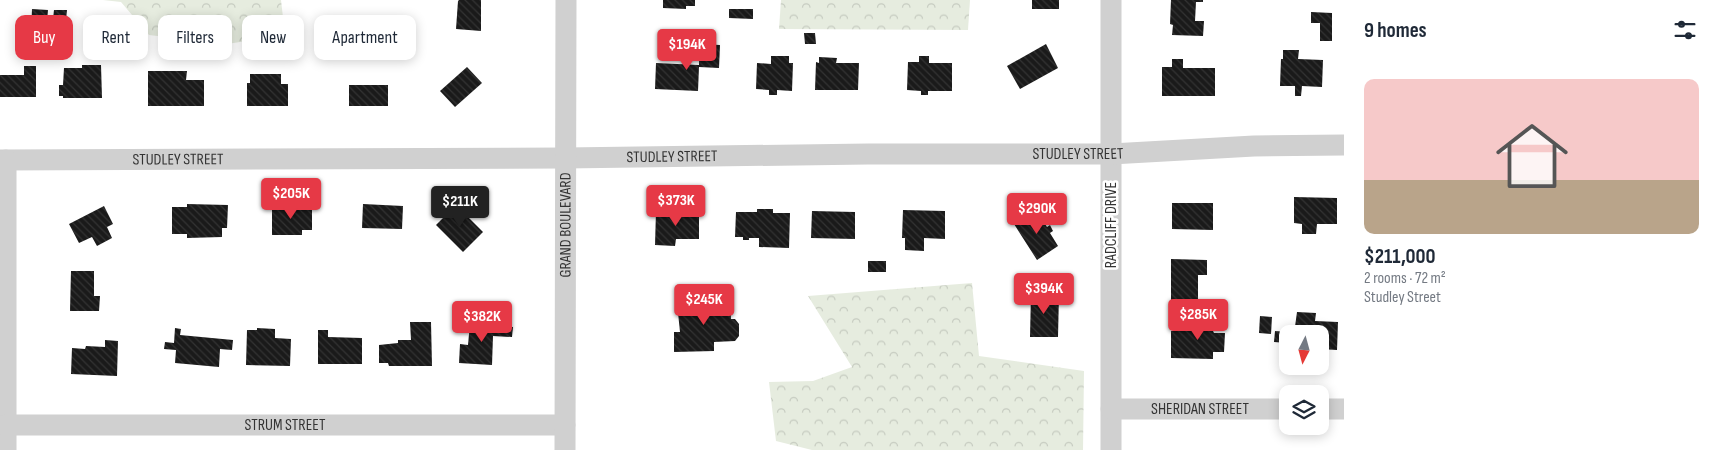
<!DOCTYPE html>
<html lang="en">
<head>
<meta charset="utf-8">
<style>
	body { margin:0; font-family:"Sofia Sans Condensed",sans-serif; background:#f2f2f3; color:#1f2937; height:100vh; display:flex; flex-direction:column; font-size:19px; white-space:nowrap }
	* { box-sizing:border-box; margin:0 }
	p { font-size:16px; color:#747a83 }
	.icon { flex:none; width:28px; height:28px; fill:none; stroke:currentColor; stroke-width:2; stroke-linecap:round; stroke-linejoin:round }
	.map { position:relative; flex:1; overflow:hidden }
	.drawer { display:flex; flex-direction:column; background:#fff; width:375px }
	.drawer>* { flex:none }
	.top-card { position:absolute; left:15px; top:15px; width:475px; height:45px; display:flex; gap:10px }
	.needle { width:32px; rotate:186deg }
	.tools { position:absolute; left:1279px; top:325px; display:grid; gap:10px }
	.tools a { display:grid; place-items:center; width:50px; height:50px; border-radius:10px; background:#fff; box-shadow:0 2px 12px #0003; font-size:25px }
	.price { position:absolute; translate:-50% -42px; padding:0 11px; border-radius:5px; background:#e63946; color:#fff; font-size:16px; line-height:32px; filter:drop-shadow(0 1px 2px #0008) }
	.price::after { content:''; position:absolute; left:50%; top:30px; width:15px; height:11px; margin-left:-8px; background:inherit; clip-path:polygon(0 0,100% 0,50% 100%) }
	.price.active { background:#222; color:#fff }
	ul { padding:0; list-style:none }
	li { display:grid; align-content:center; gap:10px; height:265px; padding:0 20px }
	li+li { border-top:1px solid #e0e1e3 }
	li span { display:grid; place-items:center; height:155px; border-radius:10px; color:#555 }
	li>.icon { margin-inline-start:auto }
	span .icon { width:90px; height:90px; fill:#fffc; stroke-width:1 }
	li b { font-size:21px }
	h2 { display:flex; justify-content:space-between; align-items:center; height:60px; padding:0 20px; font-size:21px }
	.chip { padding:0 18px; border-radius:10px; background:#fff; box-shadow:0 2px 12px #0003; font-size:18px; line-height:45px }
	.chip.active { background:#e63946; color:#fff }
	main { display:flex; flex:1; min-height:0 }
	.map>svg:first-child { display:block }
	.forest { fill:url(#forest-crowns) }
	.building { fill:url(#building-back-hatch) }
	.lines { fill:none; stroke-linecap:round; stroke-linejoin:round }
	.minor { stroke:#d0d0d0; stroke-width:21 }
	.labels { text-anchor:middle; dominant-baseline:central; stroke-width:5; stroke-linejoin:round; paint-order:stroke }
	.street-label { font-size:16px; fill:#333; stroke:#fff }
</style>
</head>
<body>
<main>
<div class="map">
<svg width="1344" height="450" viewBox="0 0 1344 450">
	<defs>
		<pattern id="forest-crowns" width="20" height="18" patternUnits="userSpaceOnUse" patternTransform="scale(1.25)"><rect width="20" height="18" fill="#e6ecdf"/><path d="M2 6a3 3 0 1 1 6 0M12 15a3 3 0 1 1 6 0" fill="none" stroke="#c6cbc0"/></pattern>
		<pattern id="building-back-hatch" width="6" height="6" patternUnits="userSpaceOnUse" patternTransform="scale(1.25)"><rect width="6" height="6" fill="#1a1a1a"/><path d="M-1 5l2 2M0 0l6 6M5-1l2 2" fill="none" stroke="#333"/></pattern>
	</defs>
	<rect width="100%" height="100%" fill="#fff"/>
	<g class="forest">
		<path d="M103,0H281L285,35L227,44L149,35L121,2Z"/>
		<path d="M781,0H970L968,30L779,29Z"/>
		<path d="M972,283L979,356L1084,371L1083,450H812L776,441L769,382L813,381L852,367L808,296Z"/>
	</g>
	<g class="building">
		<path d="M459,0H481V31L456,29L458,1Z"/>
		<path d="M663,0H695V6H686V9L663,8Z"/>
		<rect x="1032" y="0" width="27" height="9"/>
		<path d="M1171,0H1203V2H1196L1195,21H1204L1203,36L1172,35L1173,25L1170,24Z"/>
		<path d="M32,9L48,10L46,32H31Z"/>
		<path d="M729,9H753V19L729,18Z"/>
		<path d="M54,10H67L66,20L53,19Z"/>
		<path d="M1311,12L1332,13V41H1320V23H1311Z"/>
		<path d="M804,33H815L816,44H805Z"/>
		<path d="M371,35L391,36V45L370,44Z"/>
		<path d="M699,44L720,45L719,68L699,67L698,91L655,89L656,63L699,65Z"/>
		<path d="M1046,44L1058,68L1020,89L1007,66Z"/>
		<path d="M1283,50H1299L1298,59L1323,60L1322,87L1302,86L1301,96H1295V86H1280L1281,59H1283Z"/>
		<path d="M771,56H789V63H793L792,91L777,90V95H769V90L756,89L757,63L771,64Z"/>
		<path d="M919,56H929V63H952V91H928V95H921V91L907,90L908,62H919Z"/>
		<path d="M819,57L837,58L836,63H859L858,90H815L816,62L819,63Z"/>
		<path d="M1172,59H1183V68H1215V96H1162V67H1172Z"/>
		<path d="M82,65H101L102,98H63V96H59V85H63L64,68H82Z"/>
		<path d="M24,66H36V97H0V75H24Z"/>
		<path d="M467,67L482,83L455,107L440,91Z"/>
		<path d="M148,71H187L186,80H204V106H148Z"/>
		<path d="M250,74H281V84H288V106H247V83H250Z"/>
		<rect x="349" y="85" width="39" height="21"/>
		<path d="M1294,197L1337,198V224H1317L1316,234H1302V224L1294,223Z"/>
		<path d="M1172,203H1213V230L1172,229Z"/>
		<path d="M187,204L228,205L227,228H222V237L187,238V234H172V207H187Z"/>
		<path d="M363,204L403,206L402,229L362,228Z"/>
		<path d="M456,205L483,232L463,252L436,225Z"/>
		<path d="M104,206L113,224L107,227L112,238L97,246L92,237L79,243L69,224Z"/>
		<path d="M289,206H292L293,207L302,208L304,206H309L312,207V230H302V235H272V207H289Z"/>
		<path d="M757,209H773V213H790L789,248L759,247V238H749V240H743V237H735L736,212H757Z"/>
		<path d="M903,210L945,211V239L924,238V251L905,250V238H902Z"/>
		<path d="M1036,210L1047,227L1050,225L1053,231L1050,233L1058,246L1037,260L1014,224Z"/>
		<path d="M656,211L699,212V239H676L675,246L655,245Z"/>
		<path d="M812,211L855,212V239L811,238Z"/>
		<path d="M1171,259L1207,260V275H1198V302H1171Z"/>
		<rect x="868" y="261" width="18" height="11"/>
		<path d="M71,271H94V296H100L99,311H70Z"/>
		<path d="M1031,293L1059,294L1058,337H1030Z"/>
		<path d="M730,301L731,319H735L739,324V336L735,341L714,342V351L674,352V332H680L677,303Z"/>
		<path d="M1297,312L1316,313L1315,321L1338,322L1337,350L1320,349V334H1294Z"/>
		<path d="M1198,316H1213V331L1214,333H1225L1224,352H1213V359L1171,358V331H1198Z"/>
		<path d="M1260,316L1272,317L1271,334L1259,333Z"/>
		<path d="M410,322H431L432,366H389L388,363H379V345L398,343V340H411Z"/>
		<path d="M470,323L513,327L512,337L493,336L492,365L459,363L460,344L468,345Z"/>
		<path d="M175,328L181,329L180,335L233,340L232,350L220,349L219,367L175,363L176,350L164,349L165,342L174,343Z"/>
		<path d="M257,328L275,329V338L291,339L290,366L246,365L247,330H257Z"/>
		<path d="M318,330H328V337L362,338V364H318Z"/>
		<path d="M1275,331L1288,332L1287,343L1274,342Z"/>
		<path d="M105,340L118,341L117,376L71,374L72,348L85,349L86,346L105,347Z"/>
	</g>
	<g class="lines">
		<g class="minor">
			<path d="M1111,0V450"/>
			<path id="s1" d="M0,160L565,158L868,154H1111L1254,146L1344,145"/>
			<path d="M6,160V450"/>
			<path id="s2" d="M1111,409H1288"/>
			<path d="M1320,409H1344"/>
			<path id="s3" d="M6,425H565"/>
			<path id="s4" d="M565,450L566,0"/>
		</g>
	</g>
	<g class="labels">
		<g class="street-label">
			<text stroke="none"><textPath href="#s1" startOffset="1078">STUDLEY STREET</textPath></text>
			<text stroke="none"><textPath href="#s1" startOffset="672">STUDLEY STREET</textPath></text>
			<text stroke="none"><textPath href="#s1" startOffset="178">STUDLEY STREET</textPath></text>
			<text stroke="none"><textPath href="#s4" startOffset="225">GRAND BOULEVARD</textPath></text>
			<text transform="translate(1111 225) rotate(-90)">RADCLIFF DRIVE</text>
			<text stroke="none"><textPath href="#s2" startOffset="89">SHERIDAN STREET</textPath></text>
			<text stroke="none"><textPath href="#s3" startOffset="279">STRUM STREET</textPath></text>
		</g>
	</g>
</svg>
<div class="tools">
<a><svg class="needle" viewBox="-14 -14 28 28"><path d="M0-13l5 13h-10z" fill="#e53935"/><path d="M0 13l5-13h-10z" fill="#747a83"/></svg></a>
<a><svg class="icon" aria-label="layers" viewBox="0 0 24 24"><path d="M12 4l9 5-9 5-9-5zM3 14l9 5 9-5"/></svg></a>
</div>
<b class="price" style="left:687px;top:71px">$194K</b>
<b class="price" style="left:291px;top:220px">$205K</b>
<b class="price" style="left:676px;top:227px">$373K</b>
<b class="price active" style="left:460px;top:228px">$211K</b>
<b class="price" style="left:1037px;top:235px">$290K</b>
<b class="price" style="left:1044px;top:315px">$394K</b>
<b class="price" style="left:704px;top:326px">$245K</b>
<b class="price" style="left:1198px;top:341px">$285K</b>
<b class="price" style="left:482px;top:343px">$382K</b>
<div class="top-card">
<a class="chip active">Buy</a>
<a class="chip">Rent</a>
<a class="chip">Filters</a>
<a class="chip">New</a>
<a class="chip">Apartment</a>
</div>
</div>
<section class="drawer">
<h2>9 homes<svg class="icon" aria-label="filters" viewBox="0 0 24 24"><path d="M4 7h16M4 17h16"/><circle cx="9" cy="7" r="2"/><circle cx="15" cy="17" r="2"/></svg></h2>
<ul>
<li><span style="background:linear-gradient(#f6c9c9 65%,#b9a48a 0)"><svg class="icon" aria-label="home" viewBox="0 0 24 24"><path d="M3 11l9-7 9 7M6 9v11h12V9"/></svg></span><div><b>$211,000</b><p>2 rooms · 72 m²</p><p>Studley Street</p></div></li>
</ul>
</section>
</main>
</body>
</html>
